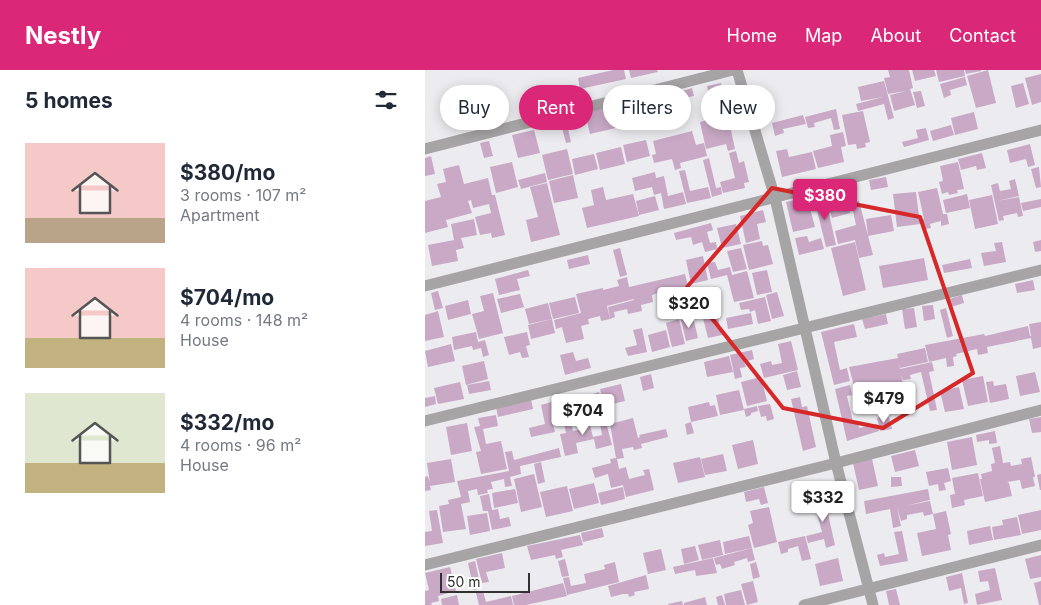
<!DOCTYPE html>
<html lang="en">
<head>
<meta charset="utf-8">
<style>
	body { margin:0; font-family:Inter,sans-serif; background:#f6f6f7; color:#1f2937; height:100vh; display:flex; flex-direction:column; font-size:19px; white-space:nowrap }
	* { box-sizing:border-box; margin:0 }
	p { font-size:16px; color:#747a83 }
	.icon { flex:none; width:28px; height:28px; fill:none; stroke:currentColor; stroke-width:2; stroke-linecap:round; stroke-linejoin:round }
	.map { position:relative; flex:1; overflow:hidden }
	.sheet { display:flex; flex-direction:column; background:#fff; width:425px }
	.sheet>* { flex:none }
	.banner { position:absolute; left:15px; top:15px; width:475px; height:45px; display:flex; gap:10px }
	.scale { position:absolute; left:15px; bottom:12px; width:90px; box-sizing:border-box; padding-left:5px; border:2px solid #313132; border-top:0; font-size:14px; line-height:18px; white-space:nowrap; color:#313132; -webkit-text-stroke:4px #fff; paint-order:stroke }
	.price { position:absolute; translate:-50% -42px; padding:0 11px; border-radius:5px; background:#fff; color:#222; font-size:16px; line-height:32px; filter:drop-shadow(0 1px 2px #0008) }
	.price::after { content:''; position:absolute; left:50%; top:30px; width:15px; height:11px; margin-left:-8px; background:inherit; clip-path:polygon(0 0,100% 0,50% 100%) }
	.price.active { background:#db2777; color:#fff }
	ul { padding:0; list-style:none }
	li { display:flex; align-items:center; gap:15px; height:125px; padding:0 25px }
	li span { display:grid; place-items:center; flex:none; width:140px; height:100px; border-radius:0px; color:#555 }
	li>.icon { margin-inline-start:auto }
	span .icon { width:60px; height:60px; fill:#fffc; stroke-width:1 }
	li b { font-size:21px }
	h2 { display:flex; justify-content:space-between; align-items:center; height:60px; padding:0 25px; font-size:21px }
	.chip { padding:0 18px; border-radius:22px; background:#fff; box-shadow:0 2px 12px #0003; font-size:18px; line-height:45px }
	.chip.active { background:#db2777; color:#fff }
	header { display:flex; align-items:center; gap:30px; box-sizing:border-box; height:70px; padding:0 25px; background:#db2777; color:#fff }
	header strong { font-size:24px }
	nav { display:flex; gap:28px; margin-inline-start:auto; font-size:18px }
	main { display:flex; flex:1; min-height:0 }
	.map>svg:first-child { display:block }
	.building { fill:#c9a9c6 }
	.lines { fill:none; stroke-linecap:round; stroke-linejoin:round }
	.minor { stroke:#a6a4a4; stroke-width:11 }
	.marked { fill:none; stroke:#d62828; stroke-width:4; stroke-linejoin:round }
</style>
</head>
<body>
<header>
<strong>Nestly</strong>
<nav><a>Home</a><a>Map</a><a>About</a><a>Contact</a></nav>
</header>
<main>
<section class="sheet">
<h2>5 homes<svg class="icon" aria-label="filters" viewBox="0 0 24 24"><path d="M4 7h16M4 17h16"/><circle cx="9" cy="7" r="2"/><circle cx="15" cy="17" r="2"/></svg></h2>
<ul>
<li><span style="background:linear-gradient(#f6c9c9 75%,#b9a48a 0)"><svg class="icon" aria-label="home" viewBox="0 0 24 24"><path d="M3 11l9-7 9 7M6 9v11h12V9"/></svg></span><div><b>$380/mo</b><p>3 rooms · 107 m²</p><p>Apartment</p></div></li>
<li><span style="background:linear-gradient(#f6c9c9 70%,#c2b280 0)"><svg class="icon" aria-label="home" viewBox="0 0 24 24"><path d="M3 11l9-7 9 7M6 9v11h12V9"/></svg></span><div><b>$704/mo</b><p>4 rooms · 148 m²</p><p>House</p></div></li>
<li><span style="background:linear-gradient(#dfe7d0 70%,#c2b280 0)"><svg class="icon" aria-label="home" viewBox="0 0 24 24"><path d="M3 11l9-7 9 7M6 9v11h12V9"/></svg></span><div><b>$332/mo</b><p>4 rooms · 96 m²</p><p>House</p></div></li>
</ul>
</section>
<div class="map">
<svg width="616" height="535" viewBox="0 0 616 535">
	<rect width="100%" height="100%" fill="#ececf0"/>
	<g class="building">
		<path d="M188,0H199L201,9L155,19L153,8Z"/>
		<path d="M204,0H232L233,2L206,8Z"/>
		<path d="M463,0H484L488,18L485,19L490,35L469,41L465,25L481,21L463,24L459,8L465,7Z"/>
		<path d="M487,0H509L511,6L490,11Z"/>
		<path d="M511,0H539L540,6L514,12Z"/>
		<path d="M540,0H556V1L541,4Z"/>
		<path d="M563,0L571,33L551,38L542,6Z"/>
		<path d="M616,4V32L607,35L600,8Z"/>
		<path d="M540,7L542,15L525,20L526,25L519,28L515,14Z"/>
		<path d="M459,11L469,48L463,50L459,34L433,41L431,34L458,27L436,31L433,17Z"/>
		<path d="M296,13L310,79L303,81L301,74L281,79L275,52L290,48L282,16Z"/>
		<path d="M598,13L604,34L591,38L586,16Z"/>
		<path d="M267,18L269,26L254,29L256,34L249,36L250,41L244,43L246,55L227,59L225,53L229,52L228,48L235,46L232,36L228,37L226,30Z"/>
		<path d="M496,21L500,36L492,38L488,22Z"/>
		<path d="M215,34L221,57L213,59L209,42L197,45L196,39Z"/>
		<path d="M186,37L191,58L165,64L160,43Z"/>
		<path d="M411,39L415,59L409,60L406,48L389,53L390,57L383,58L380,47Z"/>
		<path d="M438,41L445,72L440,73L441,77L432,79L431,74L423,75L417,45Z"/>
		<path d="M549,42L553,59L530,65L526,48Z"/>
		<path d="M159,44L161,54L143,59L146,72L141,73L135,50Z"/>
		<path d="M378,45L381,54L358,59L359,63L350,66L347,53Z"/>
		<path d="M526,55L529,65L508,71L505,61Z"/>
		<path d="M501,58L504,70L479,77L477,72L493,68L491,60Z"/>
		<path d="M109,60L115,83L93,88L87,65Z"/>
		<path d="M267,61L271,75L279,73L282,86L255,93L256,98L250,100L247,89L229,93L227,85L231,84L228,71Z"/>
		<path d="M418,62L421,76L416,77L419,92L393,98L388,81L407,76L405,65Z"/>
		<path d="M221,70L225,86L202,92L198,75Z"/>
		<path d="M64,71L68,86L59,88L55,73Z"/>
		<path d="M605,74L610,95L603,97L601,89L585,93L582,80Z"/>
		<path d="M196,77L200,94L175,100L171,83Z"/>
		<path d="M142,79L148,104L123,110L117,85Z"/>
		<path d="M362,79L364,87L387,82L391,99L357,107L351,81Z"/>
		<path d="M311,81L314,93L319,91L324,112L319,113L320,118L298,123L295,112L310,108L304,83Z"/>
		<path d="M557,83L561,98L552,100L551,96L536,100L533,89Z"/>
		<path d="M169,84L173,99L150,105L147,89Z"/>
		<path d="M6,86L10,104L0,106V88Z"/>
		<path d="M284,88L291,118L296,117L297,124L287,127L278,90Z"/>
		<path d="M87,92L93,117L71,123L65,97Z"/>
		<path d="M533,92L539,119L532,120L533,123L524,125L523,122L517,124L514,112L518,111L515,96Z"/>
		<path d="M34,95L39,114L63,108L67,125H70L80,165L67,168L66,163L55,165L50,147L66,143L64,134L48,138L46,130L43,131L47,143L21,150L23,157L0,163V131L16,127L12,114L21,112L18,99Z"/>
		<path d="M614,97L616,117L611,118L606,99Z"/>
		<path d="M260,100L265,121L283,117L286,128L262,133L254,101Z"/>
		<path d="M230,102L231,108L239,106L243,126L258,122L261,134L239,139L236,123L229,125L227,117L210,121L207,108Z"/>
		<path d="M120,103L122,112L96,119L93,110Z"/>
		<path d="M148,105L153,128L129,133L124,111Z"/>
		<path d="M461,107L463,117L446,120L444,110Z"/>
		<path d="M590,109L594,126L572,131L594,127L598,146L593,147L592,143L578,146L579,150L574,151L566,115L573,113L575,121L586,119L584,111Z"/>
		<path d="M122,113L135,165L106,172L101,150L113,147L105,117Z"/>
		<path d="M178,117L181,130L208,124L214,146L162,158L157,138L169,135L166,120Z"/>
		<path d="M419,118L425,143L407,148L400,122Z"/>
		<path d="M512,118L518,144H522L524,154L516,156V151L512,152L505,154L506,158L497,160L495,150L499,149L493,122Z"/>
		<path d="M491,122L495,154L472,157L468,124Z"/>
		<path d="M542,124L545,138L521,143L518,130Z"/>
		<path d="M567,125L573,154L550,159L544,130Z"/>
		<path d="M230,126L234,140L214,145L211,131Z"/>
		<path d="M400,126L411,175L401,177L389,128Z"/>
		<path d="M382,127L390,157L368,162L361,132Z"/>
		<path d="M616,129V137L598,141L596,133Z"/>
		<path d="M434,131L448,185L434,188L430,170L413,174L410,161L431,155L426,132Z"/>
		<path d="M338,140L341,152L332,154L335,169L321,173L315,146Z"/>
		<path d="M466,145L469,161L443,166L441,149Z"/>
		<path d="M49,149L52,165L36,168L39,178L31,180L33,191L7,196L3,175L29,170L26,154Z"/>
		<path d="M286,153L288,160L282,162L285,173L291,172L292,179L280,182L277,172L268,175L266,167L251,170L249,163Z"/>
		<path d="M311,154L316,174L297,178L292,158Z"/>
		<path d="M382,166L384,172L396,168L399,179L374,185L370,168Z"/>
		<path d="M616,170V181L610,182L608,172Z"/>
		<path d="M337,171L338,176L343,175L348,194L324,200L318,175Z"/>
		<path d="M430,172L441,220L418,226L406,178Z"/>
		<path d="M577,172L581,192L559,196L556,183L571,181L569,173Z"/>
		<path d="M195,178L202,205L195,207L188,180Z"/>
		<path d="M316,178L322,199L308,202L302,181Z"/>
		<path d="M163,185L165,194L144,199L142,190Z"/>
		<path d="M278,186L283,210L266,214L261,190Z"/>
		<path d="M499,188L503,210L458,218L454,196Z"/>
		<path d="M545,189L547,198L519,203L517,195Z"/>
		<path d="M290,192L293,200L305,197L307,205L322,201L329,228L309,232L302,205L286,209L282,193Z"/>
		<path d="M103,200L105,206L92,209L95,220L74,225L70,209Z"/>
		<path d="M342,200L347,222L332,225L327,203Z"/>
		<path d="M260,204L263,216L259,217L261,226L286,220L297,265L283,268L277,244L255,249L250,226L248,227L252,242L244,244L240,228L234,229L233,223L227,225L228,232L216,235L217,241L203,244L202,239L189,242L190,247L185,249L183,237L209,230V229L182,236L185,249L176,251L175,246L163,249L164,254L156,256L159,269L141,273L137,257L131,259L129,250L156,243L151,224L178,218V220L194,216L192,210L202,207L204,217Z"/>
		<path d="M608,210L610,220L592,223L590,214Z"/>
		<path d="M13,221L18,238L10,240L6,223Z"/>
		<path d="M352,222L359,246L347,249L341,225Z"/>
		<path d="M68,223L78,263L54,269L47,244L59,241L55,226Z"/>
		<path d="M95,224L99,237L76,243L72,229Z"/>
		<path d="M537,225L539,233L526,237L524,229Z"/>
		<path d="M150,227L154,243L128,249L124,233Z"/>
		<path d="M340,227L346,251L333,254L330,240L325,242L324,239L316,240L314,233Z"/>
		<path d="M43,230L46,244L23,250L20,236Z"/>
		<path d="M123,233L127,249L104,254L100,239Z"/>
		<path d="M508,235L510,249L499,251L497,236Z"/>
		<path d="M489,238L492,257L480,259L477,239Z"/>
		<path d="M521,238L528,266L522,268L515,240Z"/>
		<path d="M13,241L19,267L0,271V245Z"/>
		<path d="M326,243L328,254L303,259L301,248Z"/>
		<path d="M461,244L463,254L440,259L437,249Z"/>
		<path d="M268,247L273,268L261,271L256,250Z"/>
		<path d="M127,249L130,263L106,269L103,255Z"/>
		<path d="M254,249L260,274L247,277L241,253Z"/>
		<path d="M616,252V277L608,279L606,268L562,277L563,283L553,285L552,279L531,284L532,286L528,287L529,296L522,297L521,288L504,292L500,275L559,264L560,266L603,256L605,266H606L604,254Z"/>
		<path d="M429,254L432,267L409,272L415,300L422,298L425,311L409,315L396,262Z"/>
		<path d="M217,258L222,282L203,286L200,278L212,275L208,260Z"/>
		<path d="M241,260L245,277L227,282L223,265Z"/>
		<path d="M51,262L53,272L60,270L64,285L58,287L56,278L48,280L47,276L29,280L27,267Z"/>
		<path d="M102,262L105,275L101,276L104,287L97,288L95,282L84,285L79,267Z"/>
		<path d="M366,271L373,300L339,308L335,294L346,291L347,295L357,293L353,274Z"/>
		<path d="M26,274L30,291L3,297L0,281Z"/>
		<path d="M500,278L503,292L475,298L473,291L475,299L507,292L509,301L504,302L512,340L505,341L496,302L485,305L486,309L478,310L476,305L478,313L445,320L447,326L438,328L435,318L430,320L424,297L473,288L472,284Z"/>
		<path d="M327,280L329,289L319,292L321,297L315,298L317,307L310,309L305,285Z"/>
		<path d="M148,282L151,291L163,288L166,298L140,305L135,285Z"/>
		<path d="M304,286L308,302L282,307L279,292Z"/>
		<path d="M59,291L63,309L41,315L37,296Z"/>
		<path d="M372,301L376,317L362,320L358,305Z"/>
		<path d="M610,302L615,322L595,326L591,306Z"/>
		<path d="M226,304L229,318L218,321L215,307Z"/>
		<path d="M558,306L563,332L543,336L537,310Z"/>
		<path d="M336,307L342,331L322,336L316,312Z"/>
		<path d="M64,311L66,320L44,324L42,315Z"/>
		<path d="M568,311L569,316L581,314L584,329L565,333L561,312Z"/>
		<path d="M35,312L39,329L13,334L9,318Z"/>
		<path d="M196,314L200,331L179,336L175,319Z"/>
		<path d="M425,315L427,325L422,326L428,352L433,351L434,358L452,354L454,361L422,371L410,319Z"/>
		<path d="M534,317L539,339L520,342L515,321Z"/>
		<path d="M314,320L319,340L295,345L291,325Z"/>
		<path d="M174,322L181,352L174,353L168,324Z"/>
		<path d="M482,325L485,342L478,344L474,326Z"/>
		<path d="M10,326L11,334L0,337V328Z"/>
		<path d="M375,327L377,337L382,336L391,377L378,381L366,329Z"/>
		<path d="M140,328L144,346L127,350L130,362L106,367L104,358L120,354L116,335Z"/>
		<path d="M106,329L108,339L73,347L71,337Z"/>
		<path d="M284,332L285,336L290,335L293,346L266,352L263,337Z"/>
		<path d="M345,334L349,349L342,351L341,346L336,347L333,336Z"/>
		<path d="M332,336L333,341L326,343V345L321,347L319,339Z"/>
		<path d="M71,345L73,356L58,359L61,374L76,371L82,399L56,404L51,382L56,381L49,357L55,356L53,348Z"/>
		<path d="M459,346V348L464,347L467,359L455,361L452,348Z"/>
		<path d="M145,347L148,361L158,359L155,349L163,347L168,367L177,365L175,354L181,352L187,375L171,379L169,369L151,373L153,383L140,386L135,364L141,363L138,349Z"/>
		<path d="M616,347V362L607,363L604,349Z"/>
		<path d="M208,348L213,368L215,367L214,365L241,359L243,367L216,374L217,378L209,380L208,377L197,379L199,388L192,389L194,399L201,397L204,409L220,405L218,400L224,399L229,420L201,427L198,415L186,418L183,404L170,408L167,398L186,393L185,389L191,388L185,354Z"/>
		<path d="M266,352L269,363L262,365L260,354Z"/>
		<path d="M42,353L47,381L26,385L21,357Z"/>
		<path d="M570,361L572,373L564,374V370L552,372L551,365Z"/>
		<path d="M547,367L552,395L527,400L522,372Z"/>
		<path d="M328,370L333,394L313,399L307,375Z"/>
		<path d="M575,376L578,393L585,392L586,396L597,394L596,389L606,387L610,407H608L610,416L597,419L595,410L582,412L584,413L587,426L560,432L555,409H557L556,404L567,401L566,394L570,393L567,378Z"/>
		<path d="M134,378L136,387L95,396L96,404L85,407L87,416L80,417L79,409L66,412L68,419L62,420L63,423L53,425L52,419L43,421L45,432L36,434L41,459L18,462L14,436L24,434L23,430L36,427L32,411L84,401L80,382L87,381L89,390Z"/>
		<path d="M490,380L494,396L470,402L466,386Z"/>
		<path d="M298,384L302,401L280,405L276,389Z"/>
		<path d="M275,387L280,407L253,413L248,393Z"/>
		<path d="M26,389L30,412L5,416L6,420L0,421V407L3,406L5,413L2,393Z"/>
		<path d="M447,389L453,416L434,420L428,393Z"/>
		<path d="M116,392L120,412L113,414L109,394Z"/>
		<path d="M523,398L526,411L519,413L521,420L514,421L513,414L504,416L501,402Z"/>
		<path d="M553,403L558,426L539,430L540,435L527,438L525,425L530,424L527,408Z"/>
		<path d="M109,404L117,437L96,442L89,409Z"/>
		<path d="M616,404V420H615L612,405Z"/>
		<path d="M466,407H476L477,416L466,417Z"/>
		<path d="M169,413L174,433L149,439L144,419Z"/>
		<path d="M401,415L403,421L389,425L387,418Z"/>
		<path d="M142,416L148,441L121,447L115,422Z"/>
		<path d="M198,417L200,429L176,435L173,423Z"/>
		<path d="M339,417L343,433L336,435L334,429L321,432L319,422Z"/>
		<path d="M90,419L93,433L69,438L67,423Z"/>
		<path d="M503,419L505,430L480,436L505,431L508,444L499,446L498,442L482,445V449L476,451L472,437L476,456L468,458L465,439L441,444L439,431Z"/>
		<path d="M64,424L67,440L73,439L75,449L84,447L86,456L67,460L63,441H58L55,426Z"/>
		<path d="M399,427L400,431L403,430L406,443L403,444L410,475L401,478L399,469L383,473L381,466L397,462L388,429Z"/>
		<path d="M344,437L352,472L329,478L323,455L328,453L325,441Z"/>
		<path d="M12,440L18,473L0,476V462L7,461L4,441Z"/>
		<path d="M616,440V460L597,464L593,445Z"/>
		<path d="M521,441L526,464L523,465L526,480L497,486L492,463L511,459L508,444Z"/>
		<path d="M62,443L65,461L45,465L42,446Z"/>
		<path d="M592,447L596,465L569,470L567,457L578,455L577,450Z"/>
		<path d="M565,456L568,470L544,475L542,461Z"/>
		<path d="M177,458L179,467L158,472L156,463Z"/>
		<path d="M477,461L483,491L455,496L452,485L459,483L460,487L474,484L469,462Z"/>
		<path d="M155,465L158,475L136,480L138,487L131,489L130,485L106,490L102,476Z"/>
		<path d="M324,466L327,478L300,484L298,472Z"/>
		<path d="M380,466L386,489L377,491L373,476L363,479V482L356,484L353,472Z"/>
		<path d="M295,470L298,485L277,490L273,475Z"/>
		<path d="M270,476L274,490L259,494L256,479Z"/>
		<path d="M327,478L330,490L323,492L322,488L309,492L310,495L297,499L295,494L291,495L289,488Z"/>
		<path d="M236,479L241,500L223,504L218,483Z"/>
		<path d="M77,483L80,498L61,502L64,512L57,513L51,489Z"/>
		<path d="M616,485V507L605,509L600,489Z"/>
		<path d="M288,488L292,503L271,506L270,500L250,504L248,497Z"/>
		<path d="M413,488L418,511L395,516L390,494Z"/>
		<path d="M140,489L144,506L137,507L133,491Z"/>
		<path d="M50,491L56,518L49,520L43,493Z"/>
		<path d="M190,492L194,512L142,525L138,508L144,507L146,516L161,513L159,504L180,499L179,495Z"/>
		<path d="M331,492L335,507L328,509L325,494Z"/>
		<path d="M25,497L31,521L13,526L14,531L6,533L7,535H0V521L4,520L0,503Z"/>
		<path d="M570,498L577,530L552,535L550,524L565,520L563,511L555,512L553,501Z"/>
		<path d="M537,503L543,533L539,534L536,518L524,521L521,507Z"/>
		<path d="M221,505L224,519L209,522L210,525L204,527L203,524H198L186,527L183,516Z"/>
		<path d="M328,511L333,532L322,535L316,514Z"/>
		<path d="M616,511V535H614L609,513Z"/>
		<path d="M138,513L142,526L101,535H89L87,526Z"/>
		<path d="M471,519L475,535H464L461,521Z"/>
		<path d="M316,520L320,535H301L299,524Z"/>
		<path d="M58,521L61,532L86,526L88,535H54L51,523Z"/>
		<path d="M32,525L34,535H17L16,529Z"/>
		<path d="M297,525L300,535H293L291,527Z"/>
		<path d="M280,527L282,535H259V533Z"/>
		<path d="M257,531L258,535H243V534Z"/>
	</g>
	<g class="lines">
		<g class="minor">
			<path d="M312,0L350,128L411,393L448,535"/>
			<path d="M0,79L308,0"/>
			<path d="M0,216L616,60"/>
			<path d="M0,351L616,200"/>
			<path d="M0,495L411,393L616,340"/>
			<path d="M379,535L616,475"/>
		</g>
	</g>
	<path class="marked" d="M347,118L495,147L548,303L458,358L358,338L262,217Z"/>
</svg>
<div class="scale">50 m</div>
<b class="price active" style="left:400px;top:151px">$380</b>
<b class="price" style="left:264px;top:259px">$320</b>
<b class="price" style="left:459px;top:354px">$479</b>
<b class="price" style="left:158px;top:366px">$704</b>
<b class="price" style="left:398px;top:453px">$332</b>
<div class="banner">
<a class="chip">Buy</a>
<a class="chip active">Rent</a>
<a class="chip">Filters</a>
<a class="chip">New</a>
</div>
</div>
</main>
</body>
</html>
